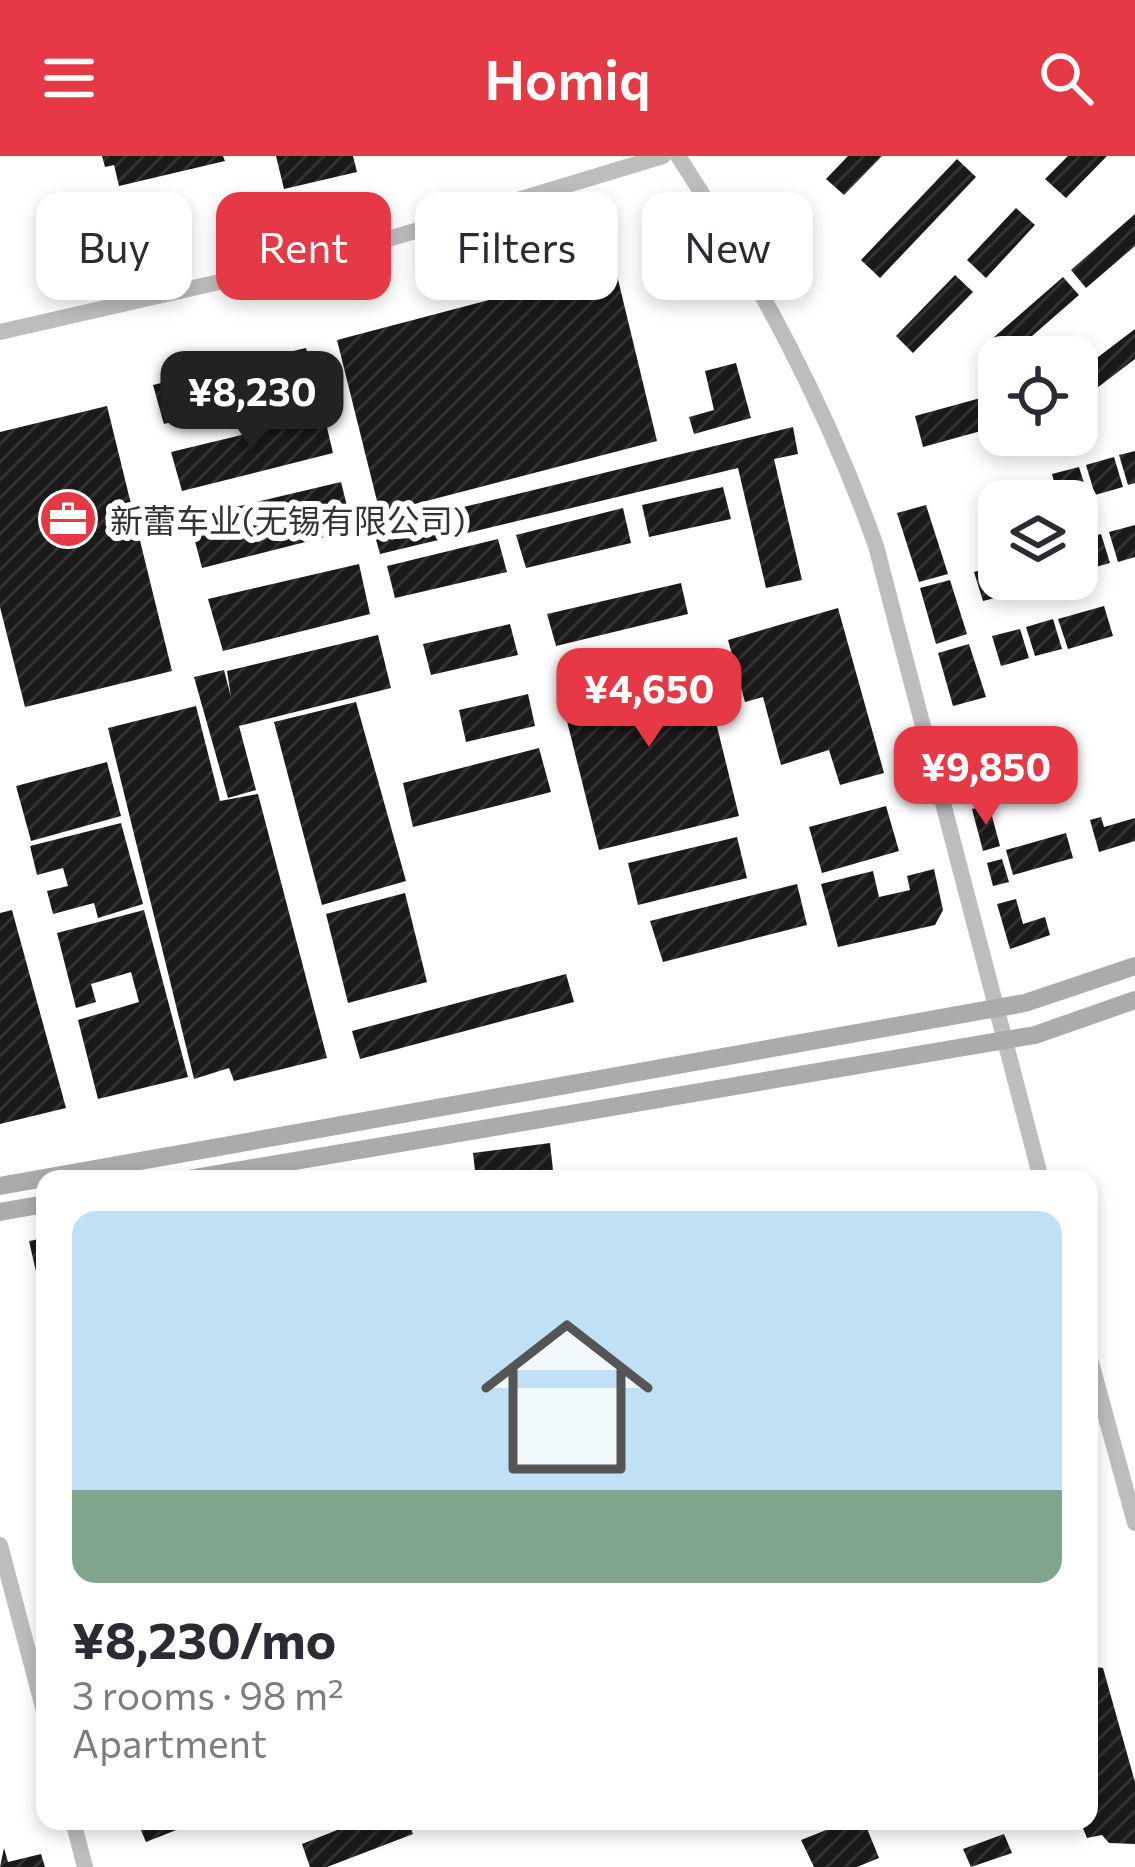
<!DOCTYPE html>
<html lang="en">
<head>
<meta charset="utf-8">
<style>
	body { margin:0; font-family:Commissioner,"Noto Sans SC",sans-serif; background:#f7f7f7; color:#2b2b33; height:100vh; display:flex; flex-direction:column; font-size:45px; white-space:nowrap }
	* { box-sizing:border-box; margin:0 }
	p { font-size:39px; color:#7c7c81 }
	.icon { flex:none; width:66px; height:66px; fill:none; stroke:currentColor; stroke-width:2; stroke-linecap:round; stroke-linejoin:round }
	.map { position:relative; flex:1; overflow:hidden }
	.details { position:absolute; left:36px; top:1014px; width:1062px; height:660px; display:flex; flex-direction:column; background:#fff; border-radius:24px; box-shadow:0 6px 18px #0003 }
	.details>* { flex:none }
	.hud { position:absolute; left:36px; top:36px; width:1065px; height:108px; display:flex; gap:24px }
	.tools { position:absolute; left:978px; top:180px; display:grid; gap:24px }
	.tools a { display:grid; place-items:center; width:120px; height:120px; border-radius:24px; background:#fff; box-shadow:0 6px 18px #0003; font-size:60px }
	.price { position:absolute; translate:-50% -102px; padding:0 27px; border-radius:24px; background:#e63946; color:#fff; font-size:39px; line-height:78px; filter:drop-shadow(0 3px 6px #0008) }
	.price::after { content:''; position:absolute; left:50%; top:72px; width:36px; height:27px; margin-left:-18px; background:inherit; clip-path:polygon(0 0,100% 0,50% 100%) }
	.price.current { background:#222; color:#fff }
	ul { padding:0; list-style:none }
	li { display:grid; align-content:center; gap:24px; height:636px; padding:0 36px }
	li+li { border-top:3px solid #e1e1e2 }
	li span { display:grid; place-items:center; height:372px; border-radius:24px; color:#555 }
	li>.icon { margin-inline-start:auto }
	span .icon { width:216px; height:216px; fill:#fffc; stroke-width:1 }
	li b { font-size:51px }
	.pill { padding:0 42px; border-radius:24px; background:#fff; box-shadow:0 6px 18px #0003; font-size:42px; line-height:108px }
	.pill.current { background:#e63946; color:#fff }
	header { display:flex; justify-content:space-between; align-items:center; height:156px; padding:0 36px; background:#e63946; color:#fff; font-size:54px; font-weight:600 }
	.map>svg:first-child { display:block }
	.building { fill:url(#building-hatch) }
	.lines { fill:none; stroke-linecap:round; stroke-linejoin:round }
	.secondary { stroke:#bdbdbd; stroke-width:16 }
	.primary { stroke:#ababab; stroke-width:18 }
	.labels { text-anchor:middle; dominant-baseline:central; stroke-width:12; stroke-linejoin:round; paint-order:stroke }
	.poi-label { font-size:33px; fill:#333; stroke:#fff; text-anchor:start }
</style>
</head>
<body>
<header><svg class="icon" aria-label="menu" viewBox="0 0 24 24"><path d="M4 6h16M4 12h16M4 18h16"/></svg>Homiq<svg class="icon" aria-label="search" viewBox="0 0 24 24"><circle cx="10" cy="10" r="6"/><path d="M15 15l6 6"/></svg></header>
<div class="map">
<svg width="1135" height="1711" viewBox="0 0 1135 1711">
	<defs>
		<pattern id="building-hatch" width="6" height="6" patternUnits="userSpaceOnUse" patternTransform="scale(3)"><rect width="6" height="6" fill="#1a1a1a"/><path d="M-1 1l2-2M0 6l6-6M5 7l2-2" fill="none" stroke="#333"/></pattern>
	</defs>
	<rect width="100%" height="100%" fill="#fff"/>
	<g class="building">
		<path d="M102,0H223L225,5L119,30L114,9L105,11Z"/>
		<path d="M276,0H353L357,16L284,33Z"/>
		<path d="M848,0H882L844,39L826,23Z"/>
		<path d="M1068,0H1107L1066,42L1045,23Z"/>
		<path d="M957,3L976,21L880,122L861,104Z"/>
		<path d="M1016,52L1035,69L986,122L967,104Z"/>
		<path d="M1135,58V90L1086,132L1071,114Z"/>
		<path d="M615,111L657,285L380,357L337,184Z"/>
		<path d="M955,119L973,136L913,197L896,180Z"/>
		<path d="M1063,121L1079,139L1009,200L993,182Z"/>
		<path d="M1135,173V203L1080,245L1077,217Z"/>
		<path d="M306,192L315,230L164,268L153,229Z"/>
		<path d="M736,207L751,262L694,278L689,261L714,254L705,215Z"/>
		<path d="M999,237V270L923,291L915,260Z"/>
		<path d="M107,250L172,515L25,551L0,451V276Z"/>
		<path d="M324,259L333,297L182,335L171,296Z"/>
		<path d="M793,271L798,298L774,303L802,424L766,432L738,312L380,398L373,373Z"/>
		<path d="M1135,295V327L1128,329L1119,299Z"/>
		<path d="M1114,301L1123,331L1095,339L1086,309Z"/>
		<path d="M1079,311L1088,340L1059,345L1052,318Z"/>
		<path d="M341,326L353,374L202,412L189,362Z"/>
		<path d="M723,331L731,363L649,381L642,349Z"/>
		<path d="M926,349L948,418L919,426L897,357Z"/>
		<path d="M623,352L631,387L526,412L516,379Z"/>
		<path d="M1135,369V401L1118,406L1109,376Z"/>
		<path d="M1101,378L1110,407L1082,415L1077,384Z"/>
		<path d="M498,383L507,416L395,442L387,410Z"/>
		<path d="M359,408L370,458L223,495L208,443Z"/>
		<path d="M999,409V423H1007L1011,438L983,445L974,416Z"/>
		<path d="M1012,423H1042L1043,428L1016,435Z"/>
		<path d="M950,424L967,478L936,488L920,432Z"/>
		<path d="M681,427L688,458L556,490L547,458Z"/>
		<path d="M1104,450L1113,480L1068,493L1058,463Z"/>
		<path d="M838,452L884,617L840,629L829,594L781,609L763,541L745,546L728,484Z"/>
		<path d="M1053,463L1062,493L1035,500L1026,471Z"/>
		<path d="M510,468L518,499L431,519L423,488Z"/>
		<path d="M1020,473L1029,502L1001,510L992,480Z"/>
		<path d="M378,479L391,532L239,570L256,634L228,642L194,521L224,514L231,541L227,515Z"/>
		<path d="M969,488L986,541L953,550L938,497Z"/>
		<path d="M698,493L739,660L599,694L558,529Z"/>
		<path d="M528,538L535,570L466,586L459,554Z"/>
		<path d="M356,546L406,725L322,749L274,566Z"/>
		<path d="M196,550L220,645L258,638L327,902L234,925L229,912L194,923L108,572Z"/>
		<path d="M1057,589L1065,617L983,642L974,613Z"/>
		<path d="M539,592L551,636L413,671L403,627Z"/>
		<path d="M107,606L121,660L31,685L16,630Z"/>
		<path d="M989,649L1000,690L983,695L972,653Z"/>
		<path d="M886,650L899,695L822,717L809,671Z"/>
		<path d="M1101,661L1104,671L1135,662V685L1099,696L1090,664Z"/>
		<path d="M121,667L143,748L98,762L94,747L53,758L47,735L68,730L63,712L37,719L30,690Z"/>
		<path d="M1066,677L1073,702L1013,719L1006,694Z"/>
		<path d="M737,681L747,722L638,749L628,707Z"/>
		<path d="M1002,703L1009,726L993,730L987,707Z"/>
		<path d="M934,713L943,754L935,769L838,791L821,728L873,715L879,741L910,734L907,720Z"/>
		<path d="M797,728L807,769L663,806L650,765Z"/>
		<path d="M405,737L427,826L348,847L326,758Z"/>
		<path d="M1016,743L1023,768L1045,761L1050,779L1010,793L997,748Z"/>
		<path d="M12,754L66,952L0,968V757Z"/>
		<path d="M144,754L188,921L98,943L78,864L139,846L131,816L91,828L96,846L76,852L57,777Z"/>
		<path d="M566,818L574,846L360,903L352,875Z"/>
		<path d="M550,987L554,1023H476L473,997Z"/>
		<path d="M44,1082L45,1145L43,1146L29,1085Z"/>
		<path d="M1089,1510L1103,1512L1135,1626V1688L1109,1687L1102,1679L1087,1682L1080,1665H1089Z"/>
		<path d="M137,1665H199L146,1686Z"/>
		<path d="M360,1665H408L413,1678L327,1711H310L302,1688Z"/>
		<path d="M849,1665H864L879,1702L857,1711H814L801,1684Z"/>
		<path d="M1004,1678L1012,1697L971,1711L963,1693Z"/>
		<path d="M4,1692L8,1706L41,1698L45,1711H0Z"/>
	</g>
	<g class="lines">
		<g class="secondary">
			<path d="M678,0C759,125 826,249 876,390L1041,1023"/>
			<path d="M0,176L329,101L663,0"/>
			<path d="M1089,1199L1135,1367"/>
			<path d="M0,1389L45,1559"/>
			<path d="M73,1665L85,1711"/>
		</g>
		<g class="primary">
			<path d="M188,1023L1035,879L1135,844"/>
			<path d="M0,1030L1025,847L1135,810"/>
			<path d="M0,1056L45,1048"/>
		</g>
	</g>
	<defs>
		<symbol id="office-disc" viewBox="-11 -11 22 22"><circle r="9.5" fill="#e63946" stroke="#fff"/><path d="M-6-3h4V-5.5h4V-3h4V5H-6ZM-1-4.5V-3h2v-1.5ZM-6 0V1H6V0Z" fill="#fff"/></symbol>
	</defs>
	<g fill-rule="evenodd">
		<use href="#office-disc" x="35" y="330" width="66" height="66"/>
	</g>
	<g class="labels">
		<g class="poi-label">
			<text x="110" y="363">新蕾车业(无锡有限公司)</text>
		</g>
	</g>
</svg>
<div class="tools">
<a><svg class="icon" aria-label="locate" viewBox="0 0 24 24"><circle cx="12" cy="12" r="6"/><path d="M12 2v4M12 18v4M2 12h4M18 12h4"/></svg></a>
<a><svg class="icon" aria-label="layers" viewBox="0 0 24 24"><path d="M12 4l9 5-9 5-9-5zM3 14l9 5 9-5"/></svg></a>
</div>
<b class="price current" style="left:252px;top:297px">¥8,230</b>
<b class="price" style="left:649px;top:594px">¥4,650</b>
<b class="price" style="left:986px;top:672px">¥9,850</b>
<div class="hud">
<a class="pill">Buy</a>
<a class="pill current">Rent</a>
<a class="pill">Filters</a>
<a class="pill">New</a>
</div>
<section class="details">
<ul>
<li><span style="background:linear-gradient(#bfe0f5 75%,#7fa58c 0)"><svg class="icon" aria-label="home" viewBox="0 0 24 24"><path d="M3 11l9-7 9 7M6 9v11h12V9"/></svg></span><div><b>¥8,230/mo</b><p>3 rooms · 98 m²</p><p>Apartment</p></div></li>
</ul>
</section>
</div>
</body>
</html>
